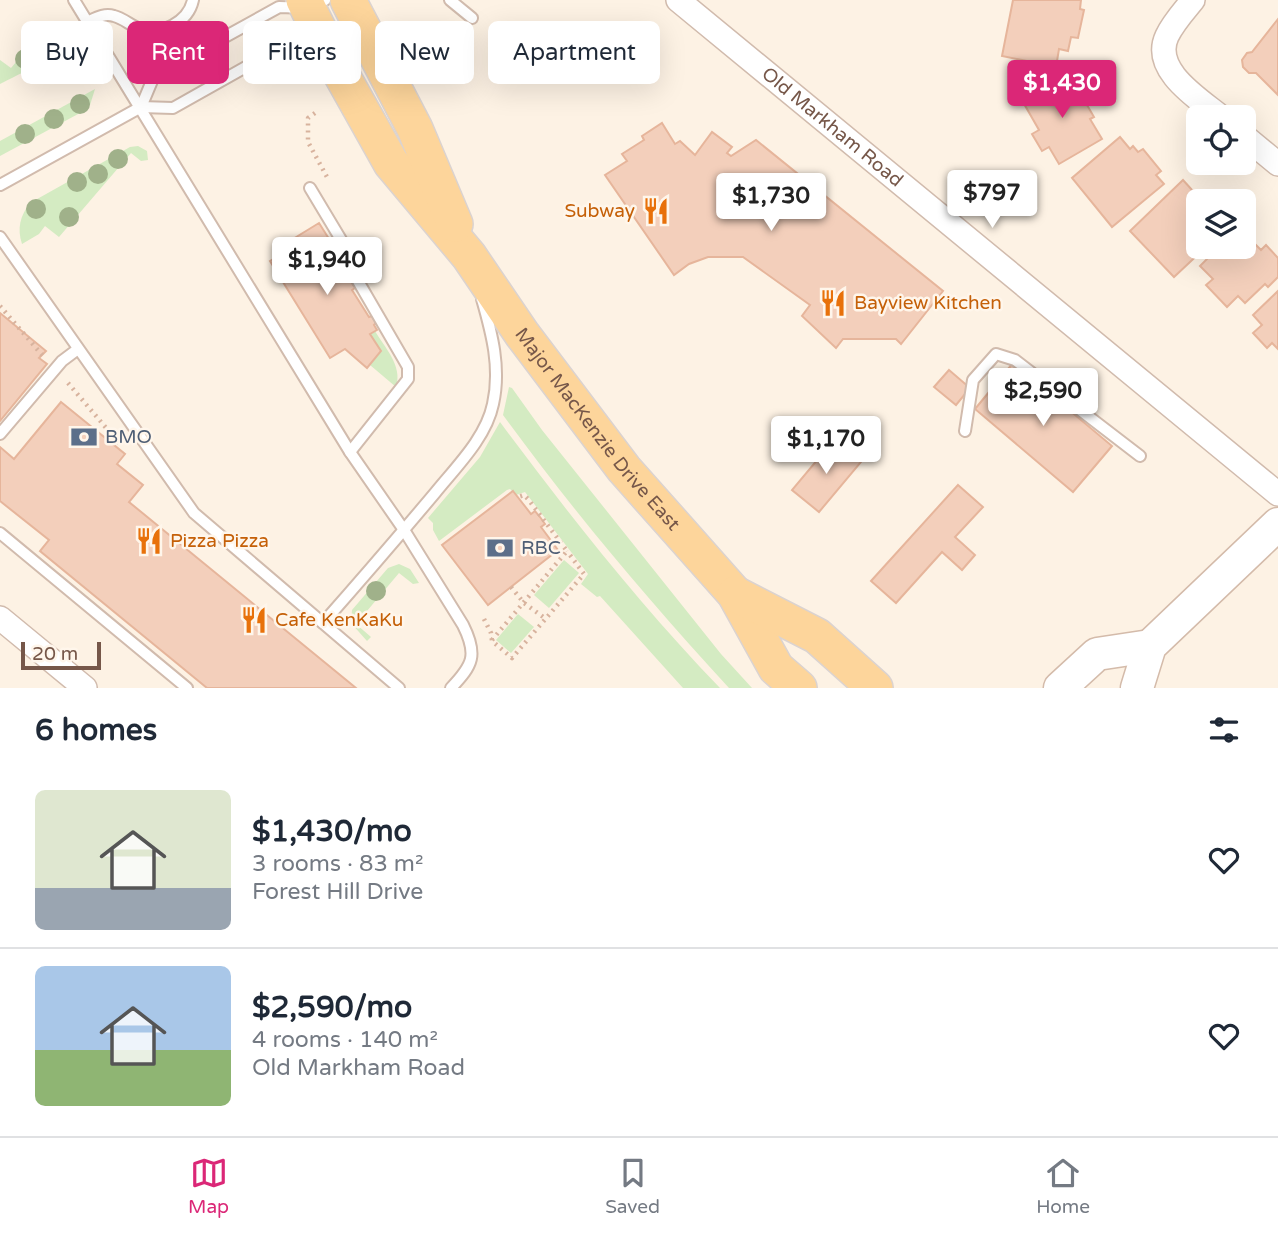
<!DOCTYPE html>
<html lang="en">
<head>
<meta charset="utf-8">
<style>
	body { margin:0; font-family:"Varela Round",sans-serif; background:#f6f6f7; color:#1f2937; height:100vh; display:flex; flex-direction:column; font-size:26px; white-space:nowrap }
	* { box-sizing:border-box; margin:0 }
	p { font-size:23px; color:#747a83 }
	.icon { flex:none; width:38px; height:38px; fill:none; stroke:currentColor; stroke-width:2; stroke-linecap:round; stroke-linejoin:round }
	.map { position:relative; height:688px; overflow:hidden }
	.side { display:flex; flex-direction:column; background:#fff; flex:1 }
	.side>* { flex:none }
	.guide { position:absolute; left:21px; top:21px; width:700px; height:63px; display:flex; gap:14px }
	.controls { position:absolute; left:1186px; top:105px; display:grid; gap:14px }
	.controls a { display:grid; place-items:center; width:70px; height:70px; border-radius:10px; background:#fff; box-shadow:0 7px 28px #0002; font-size:35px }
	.scale { position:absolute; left:21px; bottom:18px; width:80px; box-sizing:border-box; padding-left:7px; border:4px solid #765749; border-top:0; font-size:19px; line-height:24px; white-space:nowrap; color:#765749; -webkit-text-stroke:5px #fff6eb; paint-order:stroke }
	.price { position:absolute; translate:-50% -60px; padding:0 16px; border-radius:7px; background:#fff; color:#222; font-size:23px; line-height:46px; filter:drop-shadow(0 2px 4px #0008) }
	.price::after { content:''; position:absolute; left:50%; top:42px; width:21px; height:16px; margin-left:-10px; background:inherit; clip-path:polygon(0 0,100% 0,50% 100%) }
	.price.active { background:#db2777; color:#fff }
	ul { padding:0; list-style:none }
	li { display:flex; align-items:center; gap:21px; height:175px; padding:0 35px }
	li+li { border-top:2px solid #e0e1e3 }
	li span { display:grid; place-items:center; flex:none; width:196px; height:140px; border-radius:10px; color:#555 }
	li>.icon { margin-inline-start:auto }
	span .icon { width:84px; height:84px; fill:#fffc; stroke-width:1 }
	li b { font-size:30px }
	h2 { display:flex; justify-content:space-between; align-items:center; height:84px; padding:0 35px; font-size:30px }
	.pill { padding:0 24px; border-radius:10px; background:#fff; box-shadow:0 7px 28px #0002; font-size:24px; line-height:63px }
	.pill.active { background:#db2777; color:#fff }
	.tab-bar { display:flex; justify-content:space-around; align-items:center; height:98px; border-top:2px solid #e0e1e3; background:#fff; font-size:19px; color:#747a83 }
	.tab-bar a { display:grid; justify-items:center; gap:4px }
	.tab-bar .active { color:#db2777 }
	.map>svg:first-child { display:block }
	.green { fill:#d4ebc2 }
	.building { fill:#f3cfbb; stroke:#e6b59b; stroke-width:2 }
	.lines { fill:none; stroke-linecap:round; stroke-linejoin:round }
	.service-casing { stroke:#d1bbad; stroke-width:14 }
	.minor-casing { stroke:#d1bbad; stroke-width:26 }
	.secondary-casing { stroke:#d4bbaa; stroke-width:35 }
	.primary-casing { stroke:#dbd3d0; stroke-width:38 }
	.path { stroke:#d8b39e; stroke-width:4.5; stroke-dasharray:2 5; stroke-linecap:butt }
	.service { stroke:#fff; stroke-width:10 }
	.minor { stroke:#fff; stroke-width:23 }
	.secondary { stroke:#fff; stroke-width:32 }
	.primary { stroke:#fdd59b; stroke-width:35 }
	.tree { fill:#a0b18a }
	.labels { text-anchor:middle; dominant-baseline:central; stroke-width:5; stroke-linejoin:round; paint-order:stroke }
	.street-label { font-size:19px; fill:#765749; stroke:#fff6eb }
	.food-label { font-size:19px; fill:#c56008; stroke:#fff6eb; text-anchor:start }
	.service-label { font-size:19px; fill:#4e5e75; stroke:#fff6eb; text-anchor:start }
</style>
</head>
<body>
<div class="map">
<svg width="1278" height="688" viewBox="0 0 1278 688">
	<rect width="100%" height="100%" fill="#fdf2e4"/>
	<g class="green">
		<path d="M40,34L55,47C43,65 19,74 0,84V60L11,68Z"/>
		<path d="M95,89L90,105L80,113L0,156V141Z"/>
		<path d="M138,146L147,151L148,160L141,161L131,153L59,237L45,226L39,234L22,244C17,228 20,216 30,203L130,147Z"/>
		<path d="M375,331C385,348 403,366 396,387L370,365L381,351L370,334Z"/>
		<path d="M509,387L512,388L542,430L721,654L752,688H729C649,601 573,511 503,415Z"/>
		<path d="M500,422C569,515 640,605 720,688H683L600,596L597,597L581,584L588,574L525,492L516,495L510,489L507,490L439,541L433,530V523L428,518L480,457Z"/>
		<path d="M564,560L579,573L549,608L534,595Z"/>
		<path d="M399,564L410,569L419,583L413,584L399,573L356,624L371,637L367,641L351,623L352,610L388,568Z"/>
		<path d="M518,614L534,627L511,653L496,640Z"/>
	</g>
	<g class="building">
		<path d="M1013,0H1081L1080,9L1084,10L1078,38L1071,37L1068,51L1059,49L1056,67L1002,56Z"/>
		<path d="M1278,19V95L1256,73H1249L1243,67L1242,60L1247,53L1252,52Z"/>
		<path d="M1069,74L1094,117L1090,119L1102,139L1059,164L1049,147L1042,151L1032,134L1039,130L1023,102Z"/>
		<path d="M662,123L675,144L680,141L695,155L712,132L732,147L727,153L731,156L756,140L943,291L901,344L896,339H843L836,348L802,316L810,305L743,257H708L689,264L674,275L605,175L627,161L622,154L644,140L642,136Z"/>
		<path d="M1120,137L1130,149L1133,146L1138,152L1143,149L1161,171L1156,175L1164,184L1112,227L1072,178Z"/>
		<path d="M1183,180L1202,201H1199V247H1206L1174,277L1130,231Z"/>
		<path d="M319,223L336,250L330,253L347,281L350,280L355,288L352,290L369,317L372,316L376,323L374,325L377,330L370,334L381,351L367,368L345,349L330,358L270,261L297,245L293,239Z"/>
		<path d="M1244,233L1261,250L1266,245L1278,258V277L1268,287L1265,284L1245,303L1238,296L1227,307L1206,285L1213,279L1200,266L1219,247H1244Z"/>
		<path d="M1278,291V349L1272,343L1267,348L1253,333L1262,325L1253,315Z"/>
		<path d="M0,313L46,351L39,358L47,364L0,421Z"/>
		<path d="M1013,363L1112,446L1073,492L975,409Z"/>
		<path d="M949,370L970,388L956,405L934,387Z"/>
		<path d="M61,402L125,454L117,464L143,485L129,502L356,688H207L40,551L49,540L0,501V447L14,459Z"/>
		<path d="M834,440L861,462L819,512L792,490Z"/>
		<path d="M958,485L983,507L955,537L975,555L962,570L942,552L896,603L871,581Z"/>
		<path d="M513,491L531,514L535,511L540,517L545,524L541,527L558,550L488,605L442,545Z"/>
	</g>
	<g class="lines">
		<defs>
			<g id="service">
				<path d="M74,0L350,452L404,530L463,625C478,655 473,665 451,688"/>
				<path d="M450,0L472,18"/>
				<path d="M87,22C96,18 104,13 114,16C123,18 131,26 140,29C161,35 188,23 193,0"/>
				<path d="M141,107L154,76L279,7L308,8L325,0"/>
				<path d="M0,185L141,107L173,108L299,37L304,21"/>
				<path d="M310,188L346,248L347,262L408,367V379L350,452"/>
				<path d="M0,237L194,513L399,688"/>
				<path d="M965,431L973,380L996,354L1015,360L1140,456"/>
				<path d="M0,434L62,361L78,349"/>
				<path d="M0,533L187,688"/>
				<path d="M323,623C361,580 398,537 435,493C456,467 486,438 493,404C501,368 492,334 482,299"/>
			</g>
			<g id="minor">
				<path id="s1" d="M678,0L1278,494"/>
				<path d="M1193,0C1184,11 1173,23 1167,36C1151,70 1199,99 1221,117"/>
				<path d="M1244,136L1278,164"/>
				<path d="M0,618L85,688"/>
			</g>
			<g id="secondary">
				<path d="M1060,688L1097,654L1150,646"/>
				<path d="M1137,688L1150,646L1278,524"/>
			</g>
			<g id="primary">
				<path id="s2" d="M304,0L335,63L391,163L469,256L522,334L624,469L735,594L776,668L799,688"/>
				<path d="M348,0L415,129L455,224"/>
				<path d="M735,594L817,636L875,688"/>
			</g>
		</defs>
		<use href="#service" class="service-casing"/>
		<use href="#minor" class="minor-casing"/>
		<use href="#secondary" class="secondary-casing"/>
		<use href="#primary" class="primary-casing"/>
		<g class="path">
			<path d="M315,113L308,118V142L327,177"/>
			<path d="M0,306L43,356"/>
			<path d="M68,383L119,443"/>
			<path d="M511,587L524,603L546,619"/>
			<path d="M484,619L491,633L492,641L512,658L584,574L567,551"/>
			<path d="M492,640L567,551L528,499L524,495L518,497"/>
		</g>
		<use href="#service" class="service"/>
		<use href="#minor" class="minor"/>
		<use href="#secondary" class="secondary"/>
		<use href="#primary" class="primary"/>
	</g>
	<g class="tree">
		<circle cx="44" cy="49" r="10"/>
		<circle cx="25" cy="59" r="10"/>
		<circle cx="80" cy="104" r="10"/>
		<circle cx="54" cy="119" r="10"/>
		<circle cx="25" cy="134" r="10"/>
		<circle cx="118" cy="159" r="10"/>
		<circle cx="98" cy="174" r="10"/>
		<circle cx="77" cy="182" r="10"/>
		<circle cx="36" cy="209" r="10"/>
		<circle cx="69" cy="217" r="10"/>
		<circle cx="376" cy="591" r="10"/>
	</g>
	<defs>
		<symbol id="restaurant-bare" viewBox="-9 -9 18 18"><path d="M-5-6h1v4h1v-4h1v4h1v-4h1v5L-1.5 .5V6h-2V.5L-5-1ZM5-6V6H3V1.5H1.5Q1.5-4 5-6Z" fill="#e8710a" stroke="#fff6eb" stroke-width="2.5" paint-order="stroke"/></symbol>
		<symbol id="bank-bare" viewBox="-9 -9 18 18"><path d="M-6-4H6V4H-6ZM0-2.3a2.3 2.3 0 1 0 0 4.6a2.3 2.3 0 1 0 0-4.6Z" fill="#5c6f8a" stroke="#fff6eb" stroke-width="2.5" paint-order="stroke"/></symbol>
	</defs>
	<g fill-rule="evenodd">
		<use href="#restaurant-bare" x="637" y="192" width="38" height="38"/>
		<use href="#restaurant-bare" x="814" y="284" width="38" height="38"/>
		<use href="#bank-bare" x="65" y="418" width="38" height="38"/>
		<use href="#restaurant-bare" x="130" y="522" width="38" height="38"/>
		<use href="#bank-bare" x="481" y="529" width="38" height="38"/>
		<use href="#restaurant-bare" x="235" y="601" width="38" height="38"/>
	</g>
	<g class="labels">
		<g class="street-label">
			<text stroke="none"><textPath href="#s1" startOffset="200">Old Markham Road</textPath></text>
			<text stroke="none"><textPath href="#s2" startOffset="522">Major MacKenzie Drive East</textPath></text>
		</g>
		<g class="food-label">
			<text x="635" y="211" text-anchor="end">Subway</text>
			<text x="854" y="303">Bayview Kitchen</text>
			<text x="170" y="541">Pizza Pizza</text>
			<text x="275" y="620">Cafe KenKaKu</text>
		</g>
		<g class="service-label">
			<text x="105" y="437">BMO</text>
			<text x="521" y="548">RBC</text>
		</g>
	</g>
</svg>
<div class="controls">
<a><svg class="icon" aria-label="locate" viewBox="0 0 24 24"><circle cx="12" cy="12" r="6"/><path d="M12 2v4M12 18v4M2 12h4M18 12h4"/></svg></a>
<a><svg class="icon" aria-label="layers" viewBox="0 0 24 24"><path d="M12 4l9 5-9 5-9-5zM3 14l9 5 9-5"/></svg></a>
</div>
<div class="scale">20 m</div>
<b class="price active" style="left:1062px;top:120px">$1,430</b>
<b class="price" style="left:992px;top:230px">$797</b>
<b class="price" style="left:771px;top:233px">$1,730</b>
<b class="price" style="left:327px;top:297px">$1,940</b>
<b class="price" style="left:1043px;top:428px">$2,590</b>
<b class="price" style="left:826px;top:476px">$1,170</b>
<div class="guide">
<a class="pill">Buy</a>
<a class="pill active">Rent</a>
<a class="pill">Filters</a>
<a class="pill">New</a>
<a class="pill">Apartment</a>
</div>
</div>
<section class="side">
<h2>6 homes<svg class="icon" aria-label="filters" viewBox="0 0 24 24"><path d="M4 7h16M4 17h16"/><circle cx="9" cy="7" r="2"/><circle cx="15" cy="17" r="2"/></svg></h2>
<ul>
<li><span style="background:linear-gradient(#dfe7d0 70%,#9aa5b1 0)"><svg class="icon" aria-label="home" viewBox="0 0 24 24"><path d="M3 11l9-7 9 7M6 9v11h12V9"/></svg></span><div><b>$1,430/mo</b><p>3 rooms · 83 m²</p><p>Forest Hill Drive</p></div><svg class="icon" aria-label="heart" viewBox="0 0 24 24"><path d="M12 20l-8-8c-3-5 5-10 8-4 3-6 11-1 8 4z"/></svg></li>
<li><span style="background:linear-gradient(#a9c7e8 60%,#8fb573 0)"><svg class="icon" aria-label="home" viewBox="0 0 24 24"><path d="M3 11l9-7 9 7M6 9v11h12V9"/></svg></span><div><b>$2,590/mo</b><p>4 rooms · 140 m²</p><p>Old Markham Road</p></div><svg class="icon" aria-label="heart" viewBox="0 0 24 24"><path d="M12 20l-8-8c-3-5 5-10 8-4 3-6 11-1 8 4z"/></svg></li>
</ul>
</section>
<nav class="tab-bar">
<a class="active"><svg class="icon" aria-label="map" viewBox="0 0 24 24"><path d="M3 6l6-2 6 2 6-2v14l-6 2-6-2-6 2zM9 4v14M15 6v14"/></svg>Map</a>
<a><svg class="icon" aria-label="saved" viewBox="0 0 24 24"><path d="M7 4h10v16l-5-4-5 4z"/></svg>Saved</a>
<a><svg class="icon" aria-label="home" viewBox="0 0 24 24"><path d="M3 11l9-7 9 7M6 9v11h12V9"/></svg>Home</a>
</nav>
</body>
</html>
